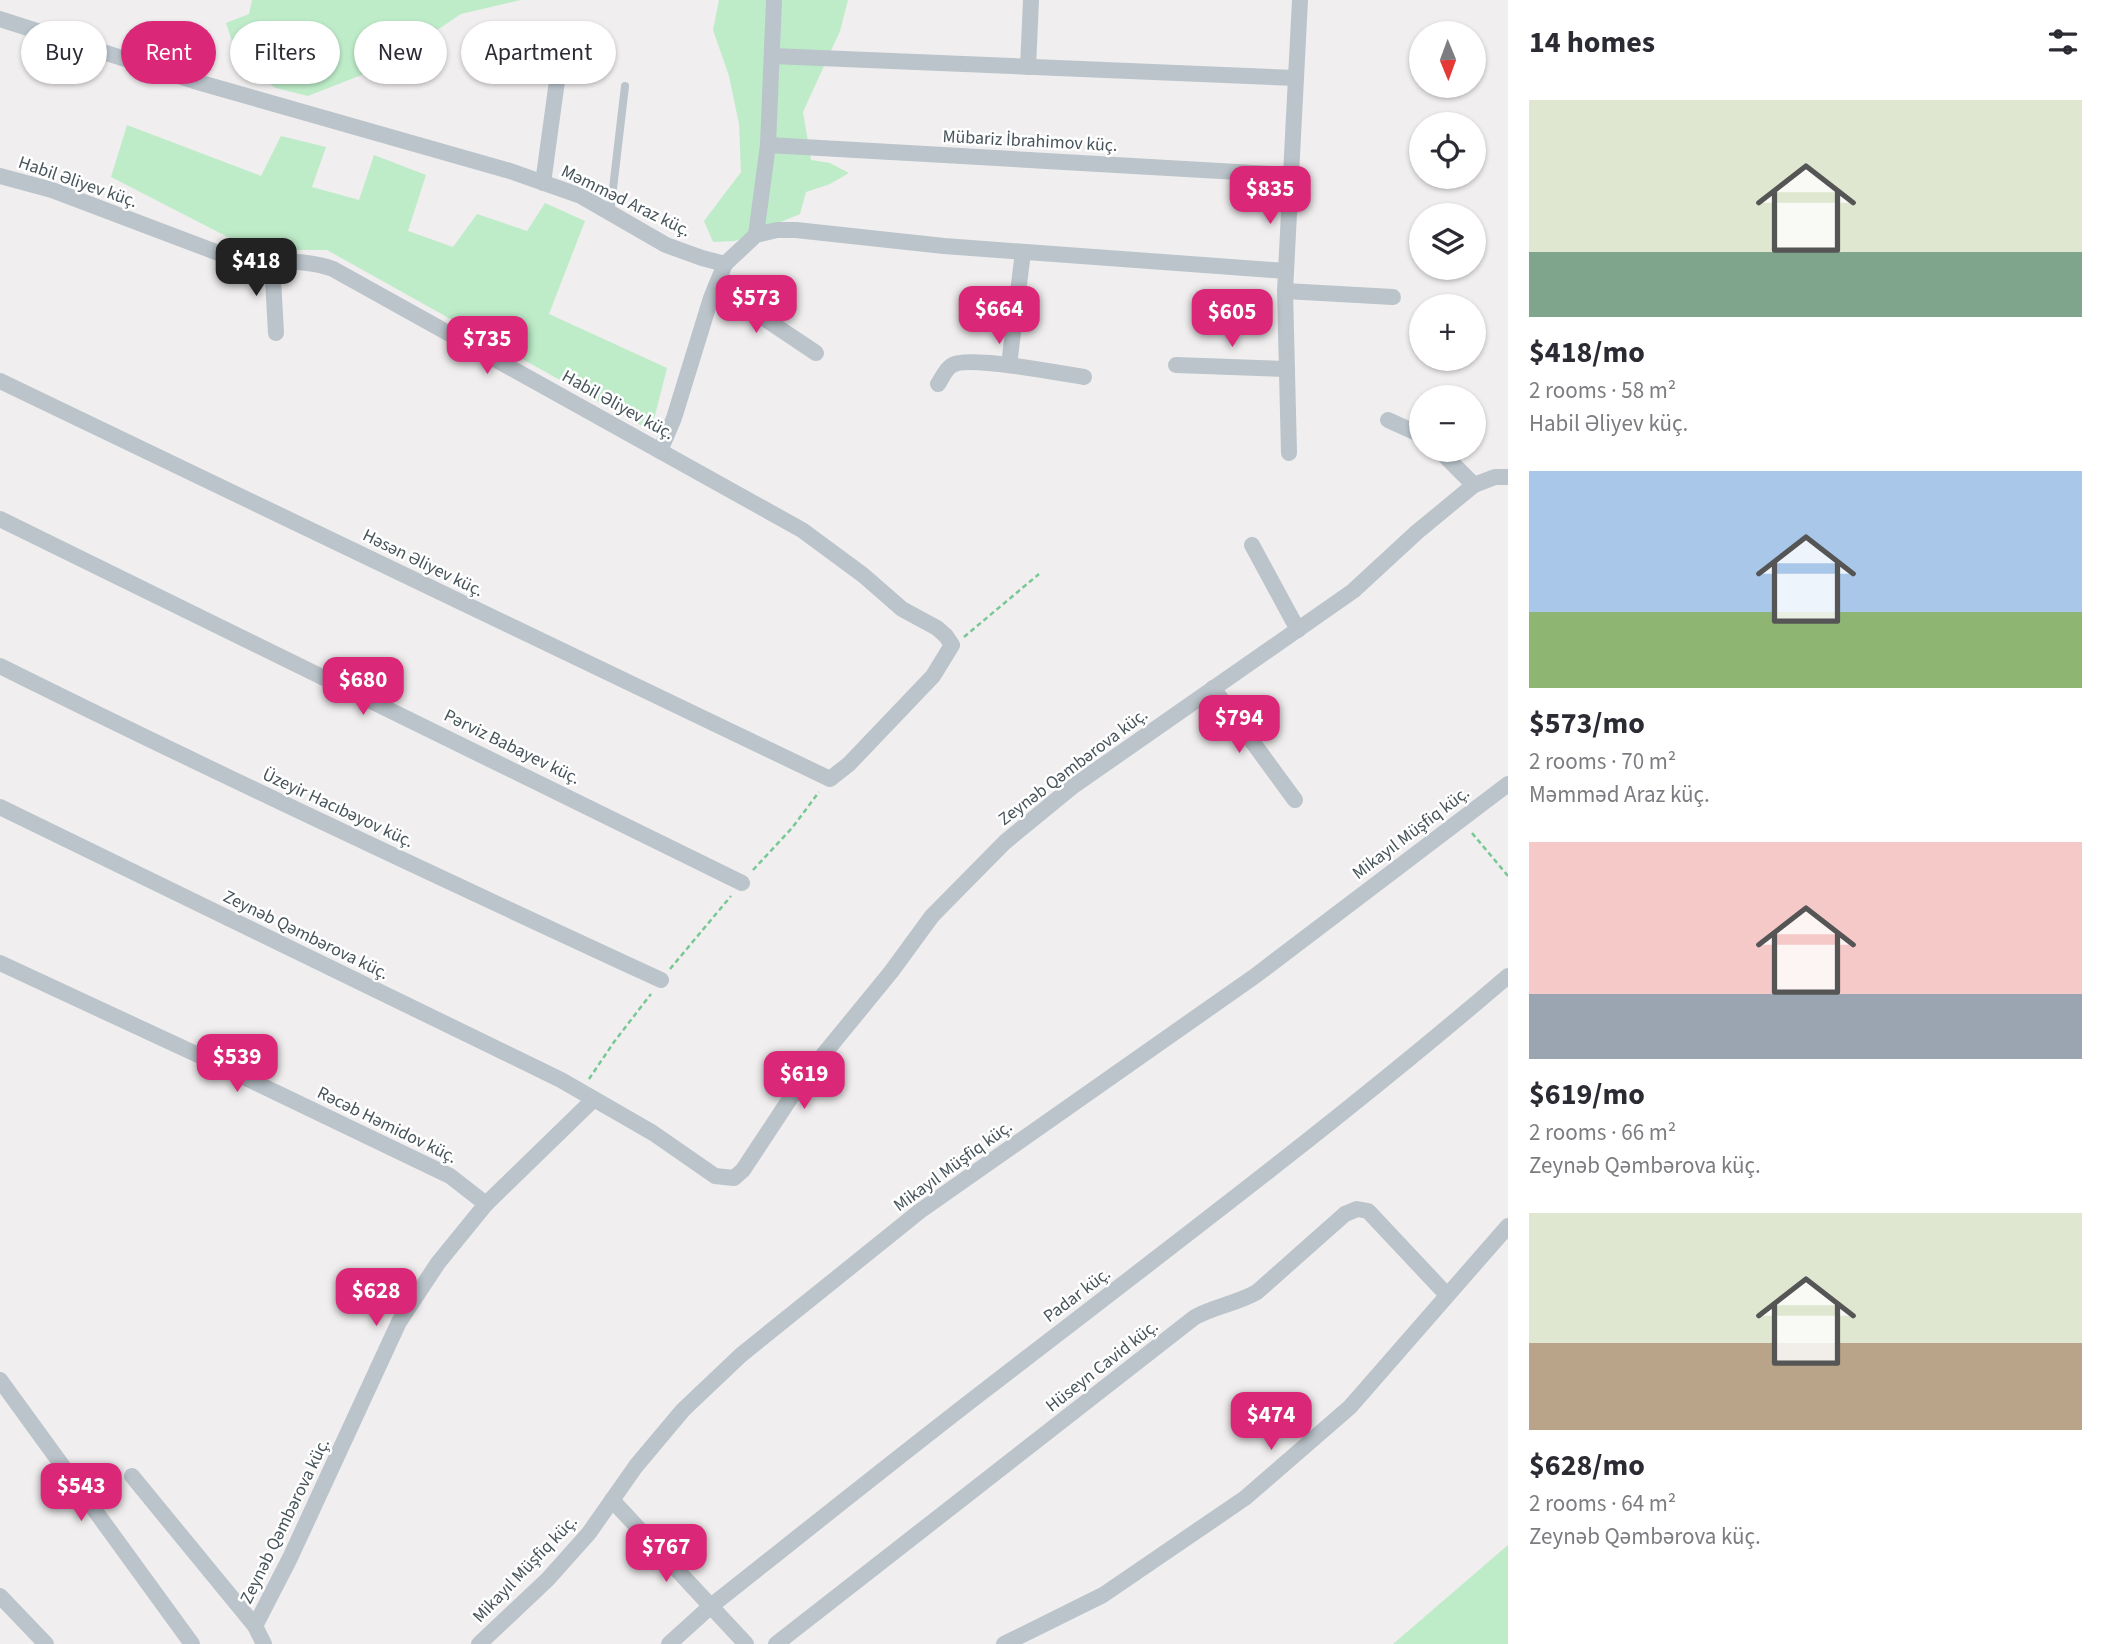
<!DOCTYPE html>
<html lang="en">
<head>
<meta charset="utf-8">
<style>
	body { margin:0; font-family:"Source Sans 3",sans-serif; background:#f7f7f7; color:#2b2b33; height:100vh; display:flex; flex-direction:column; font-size:26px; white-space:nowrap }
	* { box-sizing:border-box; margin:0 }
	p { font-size:23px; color:#7c7c81 }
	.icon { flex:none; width:38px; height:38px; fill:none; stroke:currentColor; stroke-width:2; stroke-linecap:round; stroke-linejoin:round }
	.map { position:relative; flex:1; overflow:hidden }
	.details { display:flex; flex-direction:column; background:#fff; width:595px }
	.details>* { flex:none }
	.top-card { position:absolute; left:21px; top:21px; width:665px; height:63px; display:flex; gap:14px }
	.needle { width:46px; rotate:179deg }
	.buttons { position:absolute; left:1409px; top:21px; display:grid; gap:14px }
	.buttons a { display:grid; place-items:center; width:77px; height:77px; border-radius:50%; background:#fff; box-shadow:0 2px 5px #0004; font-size:35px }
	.price { position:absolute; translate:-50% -60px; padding:0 16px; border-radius:14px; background:#db2777; color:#fff; font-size:23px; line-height:46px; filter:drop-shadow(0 2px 4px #0008) }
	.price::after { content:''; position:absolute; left:50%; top:42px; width:21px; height:16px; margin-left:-10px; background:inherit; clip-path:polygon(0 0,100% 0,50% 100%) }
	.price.selected { background:#222; color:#fff }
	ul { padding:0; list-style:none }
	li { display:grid; align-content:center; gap:14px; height:371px; padding:0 21px }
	li span { display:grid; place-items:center; height:217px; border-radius:0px; color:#555 }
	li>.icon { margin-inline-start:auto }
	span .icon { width:126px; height:126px; fill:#fffc; stroke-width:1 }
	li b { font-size:30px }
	h2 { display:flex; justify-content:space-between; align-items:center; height:84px; padding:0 21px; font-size:30px }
	.chip { padding:0 24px; border-radius:32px; background:#fff; box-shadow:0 2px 5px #0004; font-size:24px; line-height:63px }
	.chip.selected { background:#db2777; color:#fff }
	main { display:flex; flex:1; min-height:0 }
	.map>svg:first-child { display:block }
	.green { fill:#beecc9 }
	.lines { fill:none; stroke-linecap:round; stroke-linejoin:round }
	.path { stroke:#77c894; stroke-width:2.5; stroke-dasharray:5 3.5; stroke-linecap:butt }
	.service { stroke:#bac4ca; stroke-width:8 }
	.minor { stroke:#bac4ca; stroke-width:16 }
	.labels { text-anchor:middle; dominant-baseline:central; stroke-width:5; stroke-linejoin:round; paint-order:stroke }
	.street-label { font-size:18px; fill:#47545a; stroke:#fff }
</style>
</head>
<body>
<main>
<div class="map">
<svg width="1508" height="1644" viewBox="0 0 1508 1644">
	<rect width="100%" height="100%" fill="#f0eeee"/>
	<g class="green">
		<path d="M252,0H521L461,14L382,67L308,96L276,88L240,66L226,23L249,14Z"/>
		<path d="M719,0H848L840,31L803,112L811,160L830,163L849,173L830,184L806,192L800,214L735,241L713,242L704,221L741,172L739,124L729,76L713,30Z"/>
		<path d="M127,125L261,176L281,136L326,147L312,187L359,200L374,155L426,175L408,231L453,247L477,214L527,231L545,203L585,221L549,314L667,368L651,431L327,250H253L111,177Z"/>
		<path d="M1508,1545V1644H1393Z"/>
	</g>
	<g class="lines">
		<g class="path">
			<path d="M964,637L1039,574"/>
			<path d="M1472,833L1508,876"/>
			<path d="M753,870L792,828L819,792"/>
			<path d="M670,969L731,896"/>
			<path d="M589,1079L614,1042L651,994"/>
		</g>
		<path class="service" d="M610,214L625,86"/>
		<g class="minor">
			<path d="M0,19L194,81L510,171L581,196L666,245L702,258L725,264L756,235L777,230H796L944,246L1286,271"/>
			<path d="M772,56L1296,78"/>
			<path d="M1028,67L1031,0"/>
			<path d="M768,145L1291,175"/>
			<path d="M0,176L52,190L229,257C264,264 299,257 333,269L802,530L863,575L902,609L937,628L946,636L952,645L933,676L849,764L830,779L0,381"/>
			<path d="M543,183L557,81L562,73L597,68"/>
			<path d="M756,235L768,145L774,0"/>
			<path d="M272,261L276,333"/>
			<path d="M716,286L816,353"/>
			<path d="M1285,291L1393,297"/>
			<path d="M1009,365L1023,252"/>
			<path d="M1176,365L1287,369"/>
			<path d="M938,384C942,378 946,369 951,366C966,354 1061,374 1084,377"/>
			<path d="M1388,420L1421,435"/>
			<path d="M1439,450L1474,485"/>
			<path d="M660,451L674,418L711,298L725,264"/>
			<path d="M1289,453L1285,291L1300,0"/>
			<path d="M0,519L742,883"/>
			<path d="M1252,545L1298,630"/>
			<path d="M0,666C219,775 440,878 661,980"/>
			<path d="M1213,688L1295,800"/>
			<path d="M0,807L561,1080L653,1133L715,1176L734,1178L743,1170L801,1082L891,972L932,916L1005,842L1072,787L1353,591L1417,532L1474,485L1495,477H1508"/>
			<path d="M0,963L196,1054L450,1176L486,1204"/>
			<path d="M0,1380L192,1644"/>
			<path d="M132,1476L255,1626L264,1644"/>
			<path d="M612,1500L746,1644"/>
			<path d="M0,1596L46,1644"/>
			<path d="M255,1626L290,1558L399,1322L438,1263L486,1204L594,1099"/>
			<path d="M479,1644L548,1579L589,1533L636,1466L683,1410L741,1355L920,1211L1255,976L1508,784"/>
			<path d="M669,1644L711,1606C802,1534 893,1461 985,1390C1161,1254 1339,1121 1508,976"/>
			<path d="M776,1644L1195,1317C1216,1306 1238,1303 1257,1292L1345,1214L1357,1209L1368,1211L1447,1295"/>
			<path d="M1004,1644L1103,1595L1245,1498L1350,1407L1508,1226"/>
		</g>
	</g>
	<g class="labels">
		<g class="street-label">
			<text transform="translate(1030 141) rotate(3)">Mübariz İbrahimov küç.</text>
			<text transform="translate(78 182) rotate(19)">Habil Əliyev küç.</text>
			<text transform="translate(626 201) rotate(26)">Məmməd Araz küç.</text>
			<text transform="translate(618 405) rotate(29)">Habil Əliyev küç.</text>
			<text transform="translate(423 563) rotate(26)">Həsən Əliyev küç.</text>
			<text transform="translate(512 747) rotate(26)">Pərviz Babayev küç.</text>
			<text transform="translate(1073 767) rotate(-37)">Zeynəb Qəmbərova küç.</text>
			<text transform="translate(338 808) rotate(25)">Üzeyir Hacıbəyov küç.</text>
			<text transform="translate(1411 833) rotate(-37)">Mikayıl Müşfiq küç.</text>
			<text transform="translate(306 935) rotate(26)">Zeynəb Qəmbərova küç.</text>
			<text transform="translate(387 1125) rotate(26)">Rəcəb Həmidov küç.</text>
			<text transform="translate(953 1166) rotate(-36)">Mikayıl Müşfiq küç.</text>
			<text transform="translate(1077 1295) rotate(-37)">Padar küç.</text>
			<text transform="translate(1102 1366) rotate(-38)">Hüseyn Cavid küç.</text>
			<text transform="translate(285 1521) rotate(-64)">Zeynəb Qəmbərova küç.</text>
			<text transform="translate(525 1569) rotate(-46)">Mikayıl Müşfiq küç.</text>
		</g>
	</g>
</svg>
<div class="buttons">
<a><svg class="needle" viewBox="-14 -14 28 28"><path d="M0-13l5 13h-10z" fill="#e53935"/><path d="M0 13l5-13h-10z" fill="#7c7c81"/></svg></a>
<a><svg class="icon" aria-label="locate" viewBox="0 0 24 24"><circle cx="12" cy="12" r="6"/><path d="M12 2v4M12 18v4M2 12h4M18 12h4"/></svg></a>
<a><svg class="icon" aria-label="layers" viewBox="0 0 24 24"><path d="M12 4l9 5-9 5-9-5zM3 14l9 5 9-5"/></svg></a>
<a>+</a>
<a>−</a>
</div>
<b class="price" style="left:1270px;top:226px">$835</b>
<b class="price selected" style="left:256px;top:298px">$418</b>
<b class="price" style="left:756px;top:335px">$573</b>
<b class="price" style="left:999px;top:346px">$664</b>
<b class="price" style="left:1232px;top:349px">$605</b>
<b class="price" style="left:487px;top:376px">$735</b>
<b class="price" style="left:363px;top:717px">$680</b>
<b class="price" style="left:1239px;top:755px">$794</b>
<b class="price" style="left:237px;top:1094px">$539</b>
<b class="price" style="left:804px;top:1111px">$619</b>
<b class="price" style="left:376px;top:1328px">$628</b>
<b class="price" style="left:1271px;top:1452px">$474</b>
<b class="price" style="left:81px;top:1523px">$543</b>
<b class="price" style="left:666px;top:1584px">$767</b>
<div class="top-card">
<a class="chip">Buy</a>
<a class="chip selected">Rent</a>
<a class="chip">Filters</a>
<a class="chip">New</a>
<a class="chip">Apartment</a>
</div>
</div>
<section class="details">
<h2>14 homes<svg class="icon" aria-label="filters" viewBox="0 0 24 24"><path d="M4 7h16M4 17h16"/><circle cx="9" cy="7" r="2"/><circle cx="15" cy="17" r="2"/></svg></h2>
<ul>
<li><span style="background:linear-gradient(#dfe7d0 70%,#7fa58c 0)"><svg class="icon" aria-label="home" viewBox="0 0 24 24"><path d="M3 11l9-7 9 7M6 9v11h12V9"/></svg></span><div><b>$418/mo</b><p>2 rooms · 58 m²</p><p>Habil Əliyev küç.</p></div></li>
<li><span style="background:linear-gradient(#a9c7e8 65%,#8fb573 0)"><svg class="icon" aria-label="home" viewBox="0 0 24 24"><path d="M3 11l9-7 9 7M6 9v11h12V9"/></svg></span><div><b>$573/mo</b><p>2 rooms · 70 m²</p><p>Məmməd Araz küç.</p></div></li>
<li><span style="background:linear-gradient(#f6c9c9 70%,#9aa5b1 0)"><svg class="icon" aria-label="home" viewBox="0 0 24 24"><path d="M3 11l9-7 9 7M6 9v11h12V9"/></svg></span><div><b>$619/mo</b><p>2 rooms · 66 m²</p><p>Zeynəb Qəmbərova küç.</p></div></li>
<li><span style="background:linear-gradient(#dfe7d0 60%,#b9a48a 0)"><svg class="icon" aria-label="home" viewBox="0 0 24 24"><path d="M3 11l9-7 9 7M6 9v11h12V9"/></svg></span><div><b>$628/mo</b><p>2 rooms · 64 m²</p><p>Zeynəb Qəmbərova küç.</p></div></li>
</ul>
</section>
</main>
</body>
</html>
